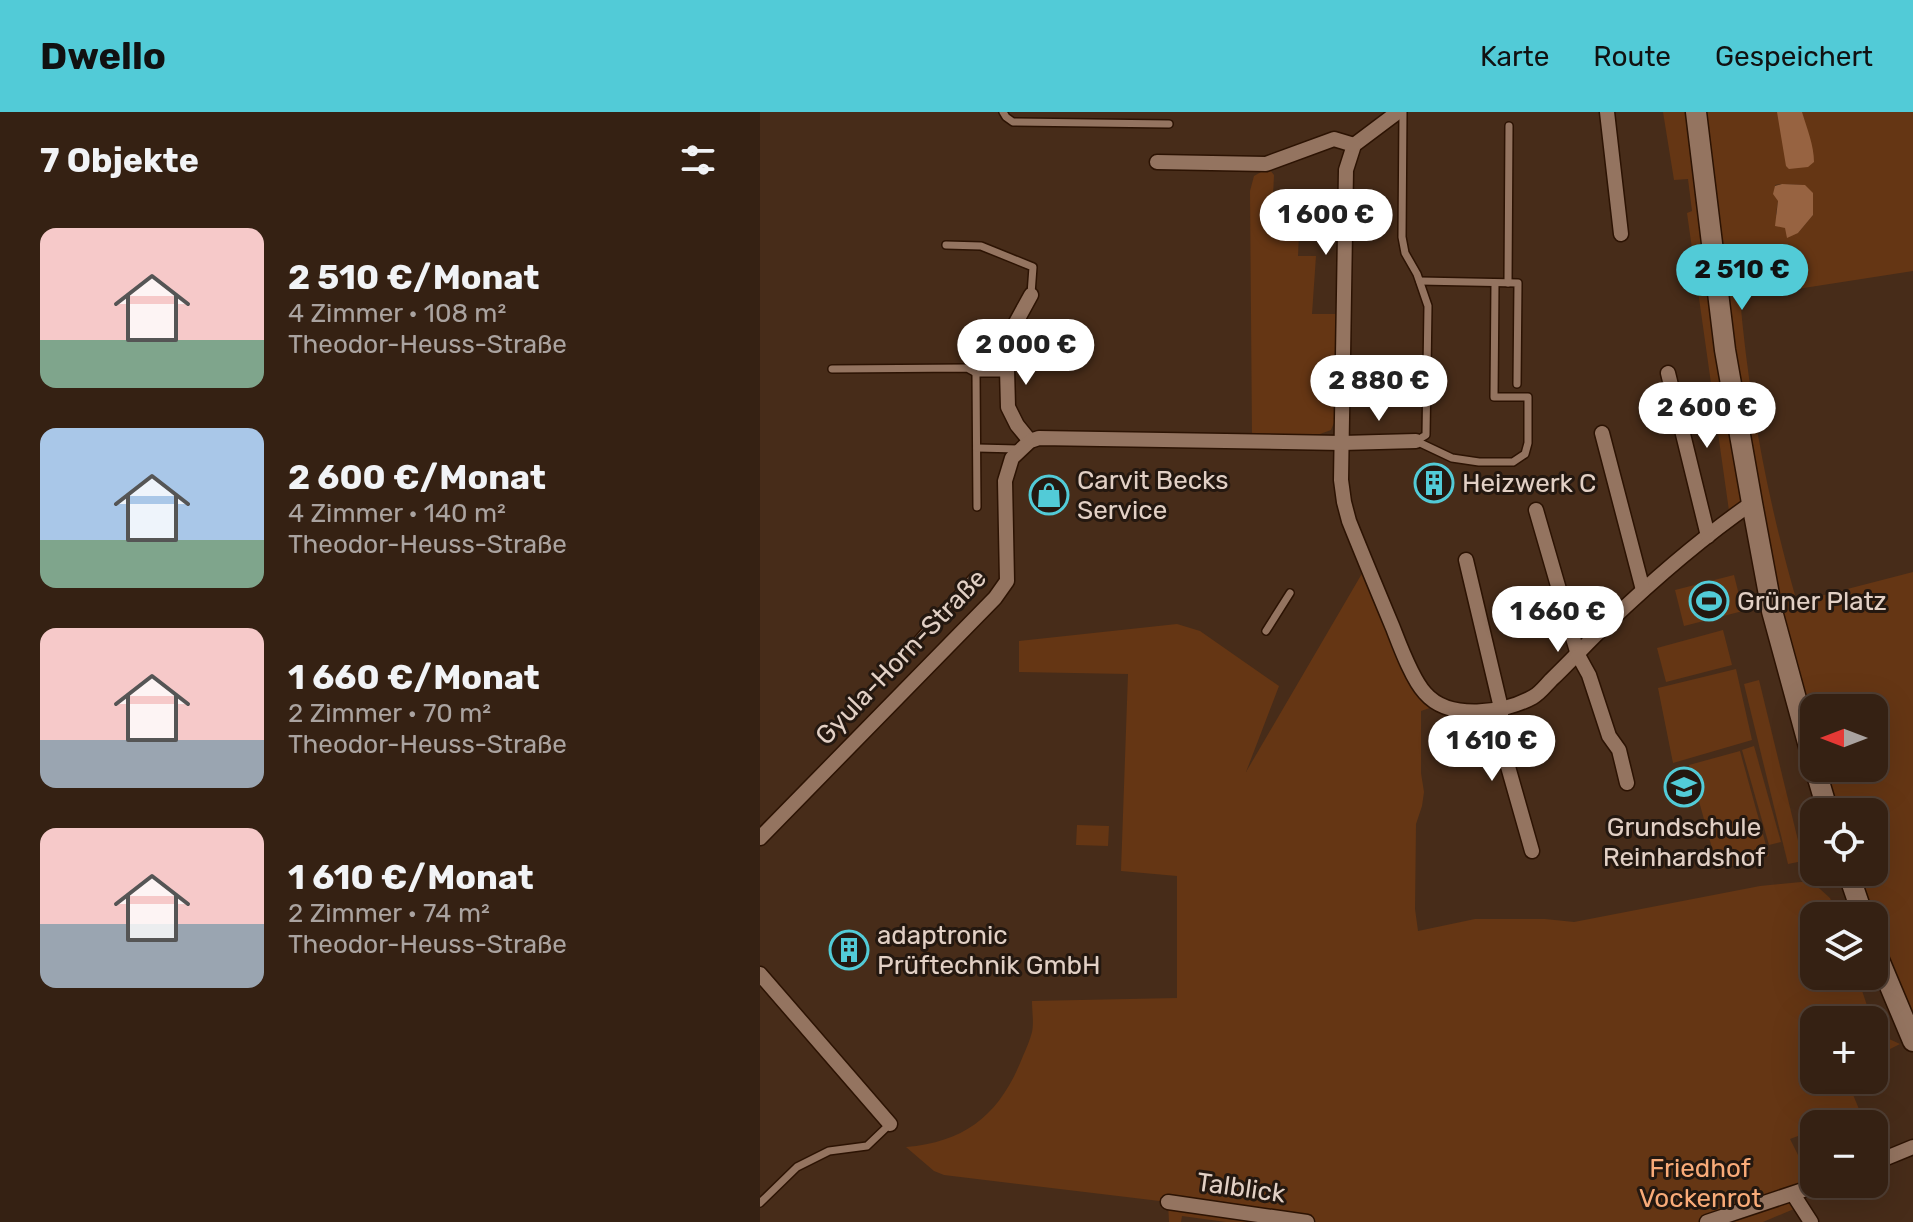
<!DOCTYPE html>
<html lang="de">
<head>
<meta charset="utf-8">
<style>
	body { margin:0; font-family:Rubik,sans-serif; background:#3d291c; color:#f1f3f6; height:100vh; display:flex; flex-direction:column; font-size:30px; white-space:nowrap }
	* { box-sizing:border-box; margin:0 }
	p { font-size:26px; color:#aaa3a0 }
	.icon { flex:none; width:44px; height:44px; fill:none; stroke:currentColor; stroke-width:2; stroke-linecap:round; stroke-linejoin:round }
	.map { position:relative; flex:1; overflow:hidden }
	.panel { display:flex; flex-direction:column; background:#352113; width:760px }
	.panel>* { flex:none }
	.needle { width:52px; rotate:270deg }
	.fabs { position:absolute; left:1040px; top:582px; display:grid; gap:16px }
	.fabs a { display:grid; place-items:center; width:88px; height:88px; border-radius:16px; background:#352113; box-shadow:0 8px 32px #0002,0 0 0 2px #4f3e33; font-size:40px }
	.price { position:absolute; translate:-50% -68px; padding:0 18px; border-radius:28px; background:#fff; color:#222; font-size:26px; line-height:52px; filter:drop-shadow(0 2px 4px #0008) }
	.price::after { content:''; position:absolute; left:50%; top:48px; width:24px; height:18px; margin-left:-12px; background:inherit; clip-path:polygon(0 0,100% 0,50% 100%) }
	.price.selected { background:#52cbd7; color:#111 }
	ul { padding:0; list-style:none }
	li { display:flex; align-items:center; gap:24px; height:200px; padding:0 40px }
	li span { display:grid; place-items:center; flex:none; width:224px; height:160px; border-radius:16px; color:#555 }
	li>.icon { margin-inline-start:auto }
	span .icon { width:96px; height:96px; fill:#fffc; stroke-width:1 }
	li b { font-size:34px }
	h2 { display:flex; justify-content:space-between; align-items:center; height:96px; padding:0 40px; font-size:34px }
	header { display:flex; align-items:center; gap:48px; box-sizing:border-box; height:112px; padding:0 40px; background:#52cbd7; color:#111 }
	header strong { font-size:38px }
	nav { display:flex; gap:44px; margin-inline-start:auto; font-size:28px }
	main { display:flex; flex:1; min-height:0 }
	.map>svg:first-child { display:block }
	.green { fill:#653614; fill-rule:evenodd }
	.water { fill:#976341 }
	.lines { fill:none; stroke-linecap:round; stroke-linejoin:round }
	.lane-casing { stroke:#2c1303; stroke-width:10 }
	.street-casing { stroke:#2c1303; stroke-width:17 }
	.secondary-casing { stroke:#2c1303; stroke-width:23 }
	.lane { stroke:#947460; stroke-width:7 }
	.street { stroke:#947460; stroke-width:14 }
	.secondary { stroke:#947460; stroke-width:20 }
	.labels { text-anchor:middle; dominant-baseline:central; stroke-width:6; stroke-linejoin:round; paint-order:stroke }
	.poi-label { font-size:26px; fill:#e2d0c5; stroke:#241810; text-anchor:start }
	.street-label { font-size:26px; fill:#e2d0c5; stroke:#241810 }
	.park-label { font-size:26px; fill:#f9ab78; stroke:#241810 }
</style>
</head>
<body>
<header>
<strong>Dwello</strong>
<nav><a>Karte</a><a>Route</a><a>Gespeichert</a></nav>
</header>
<main>
<section class="panel">
<h2>7 Objekte<svg class="icon" aria-label="filters" viewBox="0 0 24 24"><path d="M4 7h16M4 17h16"/><circle cx="9" cy="7" r="2"/><circle cx="15" cy="17" r="2"/></svg></h2>
<ul>
<li><span style="background:linear-gradient(#f6c9c9 70%,#7fa58c 0)"><svg class="icon" aria-label="home" viewBox="0 0 24 24"><path d="M3 11l9-7 9 7M6 9v11h12V9"/></svg></span><div><b>2 510 €/Monat</b><p>4 Zimmer · 108 m²</p><p>Theodor-Heuss-Straße</p></div></li>
<li><span style="background:linear-gradient(#a9c7e8 70%,#7fa58c 0)"><svg class="icon" aria-label="home" viewBox="0 0 24 24"><path d="M3 11l9-7 9 7M6 9v11h12V9"/></svg></span><div><b>2 600 €/Monat</b><p>4 Zimmer · 140 m²</p><p>Theodor-Heuss-Straße</p></div></li>
<li><span style="background:linear-gradient(#f6c9c9 70%,#9aa5b1 0)"><svg class="icon" aria-label="home" viewBox="0 0 24 24"><path d="M3 11l9-7 9 7M6 9v11h12V9"/></svg></span><div><b>1 660 €/Monat</b><p>2 Zimmer · 70 m²</p><p>Theodor-Heuss-Straße</p></div></li>
<li><span style="background:linear-gradient(#f6c9c9 60%,#9aa5b1 0)"><svg class="icon" aria-label="home" viewBox="0 0 24 24"><path d="M3 11l9-7 9 7M6 9v11h12V9"/></svg></span><div><b>1 610 €/Monat</b><p>2 Zimmer · 74 m²</p><p>Theodor-Heuss-Straße</p></div></li>
</ul>
</section>
<div class="map">
<svg width="1153" height="1110" viewBox="0 0 1153 1110">
	<rect width="100%" height="100%" fill="#472c19"/>
	<g class="green">
		<path d="M903,0H1153V159L980,186C989,289 1008,391 1037,490L1153,460V925L1114,836V804H1103L1088,760H1114V700H1068L1055,656H1114V596H1054V653L992,392L970,406L927,101L932,99L928,67L914,68ZM1022,72L1044,73L1053,103L1038,121L1025,116L1016,102L1018,89L1015,73Z"/>
		<path d="M508,56L514,63L512,106H548V119L539,121L538,144H556L552,202H576L575,308L571,318L560,322L492,324L490,79L494,64Z"/>
		<path d="M607,453L647,549L681,592L661,599V661L664,680L662,694L656,712L655,797L658,819L715,807H785L814,810L1000,774L1051,769L1070,786L1077,804H1054V864H1097L1112,908H1054V968H1087L1101,1002L1073,1012H1054V1018L1030,1027L1054,1075L1033,1082L1041,1094L1003,1110H466L422,1104L421,1110H409L408,1090L184,1063L174,1059L146,1035C207,1030 241,1001 263,944C266,937 270,928 272,920C274,911 272,899 272,889L417,886V764L361,759L368,562L259,560V529L417,512L440,519L519,574L486,660Z"/>
		<path d="M974,463L983,499L924,514L915,478Z"/>
		<path d="M963,518L972,553L906,570L897,536Z"/>
		<path d="M976,557L992,628L913,651L898,576Z"/>
		<path d="M999,568L1043,749L1028,752L984,572Z"/>
		<path d="M994,634L1021,730L1009,733L982,638Z"/>
		<path d="M980,639L1009,744L958,758L929,653Z"/>
		<path d="M317,713L349,714L348,734L316,733Z"/>
		<path d="M1114,915L1116,921L1140,932L1114,945Z"/>
	</g>
	<g class="water">
		<path d="M1017,0H1042C1047,17 1054,33 1054,50L1048,55L1029,57L1026,54Z"/>
		<path d="M1022,72L1045,73L1053,81V103L1038,121L1027,126L1025,116L1015,114L1018,89L1013,82L1015,74Z"/>
	</g>
	<g class="lines">
		<defs>
			<g id="lane">
				<path d="M243,0L246,5L253,10L409,12"/>
				<path d="M643,0L642,125L645,141L657,162L668,194L666,323L656,329"/>
				<path d="M186,133L221,134L273,155L271,182"/>
				<path d="M660,169L758,171L757,272"/>
				<path d="M748,171L749,14"/>
				<path d="M72,257L207,256L216,261H247"/>
				<path d="M216,261L217,395"/>
				<path d="M656,329L692,346L719,350H753L765,342L768,331V285H734L735,171"/>
				<path d="M217,336L258,337"/>
				<path d="M506,519L530,481"/>
				<path d="M153,533L213,465"/>
				<path d="M0,1091L37,1055L69,1039L107,1034L130,1012"/>
			</g>
			<g id="street">
				<path d="M638,0L594,33L586,58L581,368L584,390L589,409C603,444 618,480 633,516C640,534 652,567 665,581C689,609 744,601 773,585C780,581 786,573 791,568C810,550 828,530 847,512C892,469 940,427 992,391"/>
				<path d="M847,0L861,122"/>
				<path d="M397,50L506,52L574,27L594,33"/>
				<path d="M908,261L948,424"/>
				<path d="M842,321L883,478"/>
				<path d="M270,329L257,313L248,295L247,257L248,225L271,183"/>
				<path d="M776,398L818,543L829,563L849,624L859,638L867,671"/>
				<path d="M706,448L741,596V630L772,739"/>
				<path d="M0,726L235,486L247,469L245,369L252,346L270,329L279,326L582,331L656,329"/>
				<path d="M0,862L130,1012"/>
				<path d="M1114,1051L1153,1035"/>
				<path d="M1033,1082L1051,1110"/>
				<path d="M408,1090L547,1110"/>
				<path d="M947,1110L1061,1072"/>
			</g>
			<g id="secondary">
				<path d="M936,0L965,238L992,391L1012,499L1054,653"/>
				<path d="M1055,656L1068,700"/>
				<path d="M1088,760L1103,804"/>
				<path d="M1114,836L1153,929"/>
			</g>
		</defs>
		<use href="#lane" class="lane-casing"/>
		<use href="#street" class="street-casing"/>
		<use href="#secondary" class="secondary-casing"/>
		<use href="#lane" class="lane"/>
		<use href="#street" class="street"/>
		<use href="#secondary" class="secondary"/>
	</g>
	<defs>
		<symbol id="building-ring" viewBox="-11 -11 22 22"><circle r="9.5" fill="#241810" stroke="#52cbd7" stroke-width="1.5"/><path d="M-4-6H4V6H1V3H-1V6H-4ZM-2.5-4.3h1.7v1.8h-1.7ZM.8-4.3h1.7v1.8H.8ZM-2.5-1h1.7V.8h-1.7ZM.8-1h1.7V.8H.8Z" fill="#52cbd7"/></symbol>
		<symbol id="shop-ring" viewBox="-11 -11 22 22"><circle r="9.5" fill="#241810" stroke="#52cbd7" stroke-width="1.5"/><path d="M-5-2.5h2.3a2.7 3.5 0 0 1 5.4 0H5L5.5 6h-11ZM-1.5-2.5h3a1.5 2.3 0 0 0-3 0Z" fill="#52cbd7"/></symbol>
		<symbol id="stadium-ring" viewBox="-11 -11 22 22"><circle r="9.5" fill="#241810" stroke="#52cbd7" stroke-width="1.5"/><path d="M0-5a6.5 5 0 1 0 0 10a6.5 5 0 1 0 0-10ZM-3.5-1.8h7v3.6h-7Z" fill="#52cbd7"/></symbol>
		<symbol id="school-ring" viewBox="-11 -11 22 22"><circle r="9.5" fill="#241810" stroke="#52cbd7" stroke-width="1.5"/><path d="M0-5L7-2L0 1L-7-2ZM-4 1L0 2.5L4 1V4Q0 6-4 4Z" fill="#52cbd7"/></symbol>
	</defs>
	<g fill-rule="evenodd">
		<use href="#building-ring" x="652" y="349" width="44" height="44"/>
		<use href="#shop-ring" x="267" y="361" width="44" height="44"/>
		<use href="#stadium-ring" x="927" y="467" width="44" height="44"/>
		<use href="#school-ring" x="902" y="653" width="44" height="44"/>
		<use href="#building-ring" x="67" y="816" width="44" height="44"/>
	</g>
	<g class="labels">
		<g class="poi-label">
			<text x="317" y="368">Carvit Becks<tspan x="317" dy="30">Service</tspan></text>
			<text x="702" y="371">Heizwerk C</text>
			<text x="977" y="489">Grüner Platz</text>
			<text x="924" y="715" text-anchor="middle">Grundschule<tspan x="924" dy="30">Reinhardshof</tspan></text>
			<text x="117" y="823">adaptronic<tspan x="117" dy="30">Prüftechnik GmbH</tspan></text>
		</g>
		<g class="street-label">
			<text transform="translate(141 545) rotate(-46)">Gyula-Horn-Straße</text>
			<text transform="translate(481 1076) rotate(8)">Talblick</text>
		</g>
		<g class="park-label">
			<text x="940" y="1056">Friedhof<tspan x="940" dy="30">Vockenrot</tspan></text>
		</g>
	</g>
</svg>
<div class="fabs">
<a><svg class="needle" viewBox="-14 -14 28 28"><path d="M0-13l5 13h-10z" fill="#e53935"/><path d="M0 13l5-13h-10z" fill="#aaa3a0"/></svg></a>
<a><svg class="icon" aria-label="locate" viewBox="0 0 24 24"><circle cx="12" cy="12" r="6"/><path d="M12 2v4M12 18v4M2 12h4M18 12h4"/></svg></a>
<a><svg class="icon" aria-label="layers" viewBox="0 0 24 24"><path d="M12 4l9 5-9 5-9-5zM3 14l9 5 9-5"/></svg></a>
<a>+</a>
<a>−</a>
</div>
<b class="price" style="left:566px;top:145px">1 600 €</b>
<b class="price selected" style="left:982px;top:200px">2 510 €</b>
<b class="price" style="left:266px;top:275px">2 000 €</b>
<b class="price" style="left:619px;top:311px">2 880 €</b>
<b class="price" style="left:947px;top:338px">2 600 €</b>
<b class="price" style="left:798px;top:542px">1 660 €</b>
<b class="price" style="left:732px;top:671px">1 610 €</b>
</div>
</main>
</body>
</html>
